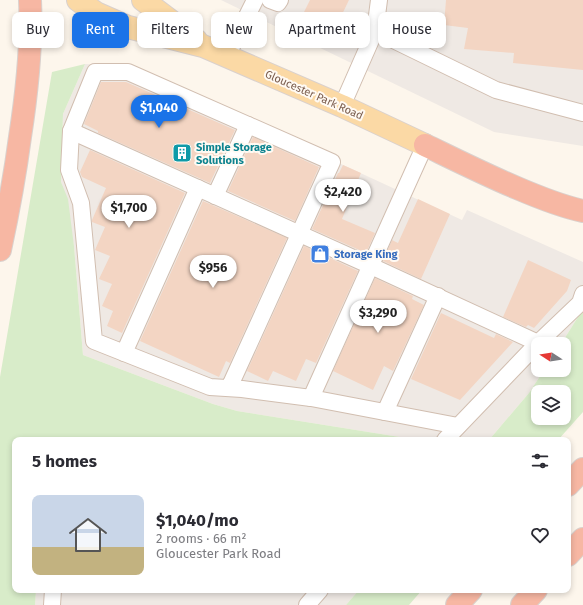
<!DOCTYPE html>
<html lang="en">
<head>
<meta charset="utf-8">
<style>
	body { margin:0; font-family:"Fira Sans",sans-serif; background:#f7f7f7; color:#2b2b33; height:100vh; display:flex; flex-direction:column; font-size:15px; white-space:nowrap }
	* { box-sizing:border-box; margin:0 }
	p { font-size:13px; color:#7c7c81 }
	.icon { flex:none; width:22px; height:22px; fill:none; stroke:currentColor; stroke-width:2; stroke-linecap:round; stroke-linejoin:round }
	.map { position:relative; flex:1; overflow:hidden }
	.details { position:absolute; left:12px; top:437px; width:559px; height:156px; display:flex; flex-direction:column; background:#fff; border-radius:8px; box-shadow:0 2px 6px #0003 }
	.details>* { flex:none }
	.hud { position:absolute; left:12px; top:12px; width:559px; height:36px; display:flex; gap:8px }
	.needle { width:26px; rotate:282deg }
	.fabs { position:absolute; left:531px; top:337px; display:grid; gap:8px }
	.fabs a { display:grid; place-items:center; width:40px; height:40px; border-radius:8px; background:#fff; box-shadow:0 2px 6px #0003; font-size:20px }
	.price { position:absolute; translate:-50% -34px; padding:0 9px; border-radius:14px; background:#fff; color:#222; font-size:13px; line-height:26px; filter:drop-shadow(0 1px 2px #0008) }
	.price::after { content:''; position:absolute; left:50%; top:24px; width:12px; height:9px; margin-left:-6px; background:inherit; clip-path:polygon(0 0,100% 0,50% 100%) }
	.price.current { background:#1a73e8; color:#fff }
	ul { padding:0; list-style:none }
	li { display:flex; align-items:center; gap:12px; height:100px; padding:0 20px }
	li span { display:grid; place-items:center; flex:none; width:112px; height:80px; border-radius:8px; color:#555 }
	li>.icon { margin-inline-start:auto }
	span .icon { width:48px; height:48px; fill:#fffc; stroke-width:1 }
	li b { font-size:17px }
	h2 { display:flex; justify-content:space-between; align-items:center; height:48px; padding:0 20px; font-size:17px }
	.tag { padding:0 14px; border-radius:8px; background:#fff; box-shadow:0 2px 6px #0003; font-size:14px; line-height:36px }
	.tag.current { background:#1a73e8; color:#fff }
	.map>svg:first-child { display:block }
	.industrial { fill:#efe9e4 }
	.green { fill:#d8ecc9; fill-rule:evenodd }
	.building { fill:#f3d5c3 }
	.lines { fill:none; stroke-linecap:round; stroke-linejoin:round }
	.lane-casing { stroke:#d1beb0; stroke-width:18 }
	.primary-casing { stroke:#dad1cd; stroke-width:24 }
	.highway-casing { stroke:#dad1cd; stroke-width:24 }
	.lane { stroke:#fff; stroke-width:16 }
	.primary { stroke:#fbd9a5; stroke-width:22 }
	.highway { stroke:#f7b7a3; stroke-width:22 }
	.labels { text-anchor:middle; dominant-baseline:central; stroke-width:4; stroke-linejoin:round; paint-order:stroke }
	.street-label { font-size:11px; fill:#7a5c4d; stroke:#fffaf3 }
	.culture-label { font-size:11px; font-weight:bold; fill:#0d838f; stroke:#fffaf3; text-anchor:start }
	.shop-label { font-size:11px; font-weight:bold; fill:#366cbe; stroke:#fffaf3; text-anchor:start }
</style>
</head>
<body>
<div class="map">
<svg width="583" height="605" viewBox="0 0 583 605">
	<rect width="100%" height="100%" fill="#fdf6ec"/>
	<g class="industrial">
		<path d="M221,0H583V146L494,132Z"/>
		<path d="M85,64L129,66L462,220L467,210L583,262V309L561,344H538V370H544L529,393L489,440H407L406,438L237,411L213,404L83,355L74,246L61,182L63,114Z"/>
		<path d="M36,590H359L346,605H35Z"/>
	</g>
	<g class="green">
		<path d="M85,64L63,114L61,182L68,199L74,246L83,355L213,404L237,411L406,438L407,440H15V590H36L35,605H0V377L52,72Z"/>
		<path d="M583,309V412L558,440H489L529,393L544,370H564V344H561ZM538,392H564V418H538Z"/>
		<path d="M359,590H422L409,605H346Z"/>
	</g>
	<g class="building">
		<path d="M310,0H349L333,33L302,16Z"/>
		<path d="M446,0H583V70L513,63L514,53L464,49L468,28L444,25Z"/>
		<path d="M101,82H126L235,130L210,183L98,133V131L84,124Z"/>
		<path d="M253,137L319,167L295,221L228,191Z"/>
		<path d="M90,150L185,193L122,333L107,326L113,311L102,306L112,284L99,279L110,256L95,250L105,227L92,222V220L106,188L82,177L80,172Z"/>
		<path d="M343,165L361,173L342,219L375,233L366,253L312,229L338,173H339Z"/>
		<path d="M418,199L450,214L421,279L383,261L392,240L398,243Z"/>
		<path d="M203,201L287,238L230,363L226,361L219,377L140,341Z"/>
		<path d="M304,246L358,271L316,363L306,359L296,381L273,371L268,381L247,371Z"/>
		<path d="M528,260L571,280L567,291L534,328L528,325L526,327L503,317Z"/>
		<path d="M375,278L413,296L412,299L424,305L393,371L384,366L373,390L333,371Z"/>
		<path d="M441,313L494,338L496,334L513,342L460,400L411,379Z"/>
	</g>
	<g class="lines">
		<defs>
			<g id="lane">
				<path d="M270,0L278,3L280,0"/>
				<path d="M379,0L375,31L496,90L583,113"/>
				<path d="M227,56L255,0"/>
				<path d="M342,106L375,31"/>
				<path d="M71,131L371,266L538,343"/>
				<path d="M215,196L248,125"/>
				<path d="M124,353L198,188"/>
				<path d="M229,388L332,162L128,72H95L71,131L69,170L81,203L94,341L210,387L242,389L311,398L458,426"/>
				<path d="M311,398L425,145"/>
				<path d="M385,412L438,296"/>
				<path d="M445,440L538,343L580,303L583,294"/>
				<path d="M52,605L53,590"/>
				<path d="M307,605L320,590"/>
			</g>
			<g id="primary">
				<path d="M78,0L96,13L128,27L203,46L342,106L425,145"/>
				<path d="M143,0L196,40"/>
			</g>
			<g id="highway">
				<path d="M425,145C456,160 486,175 517,188C538,197 560,206 583,211"/>
				<path d="M0,250C8,213 15,175 20,137C27,92 32,44 30,0"/>
				<path d="M568,485L583,469"/>
				<path d="M568,555L583,539"/>
				<path d="M457,605L471,590"/>
				<path d="M522,605L536,590"/>
			</g>
		</defs>
		<use href="#lane" class="lane-casing"/>
		<use href="#primary" class="primary-casing"/>
		<use href="#highway" class="highway-casing"/>
		<use href="#lane" class="lane"/>
		<use href="#primary" class="primary"/>
		<use href="#highway" class="highway"/>
	</g>
	<defs>
		<symbol id="building-square" viewBox="-11 -11 22 22"><rect x="-9" y="-9" width="18" height="18" rx="4" fill="#0f9aa8" stroke="#fffaf3"/><path d="M-4-6H4V6H1V3H-1V6H-4ZM-2.5-4.3h1.7v1.8h-1.7ZM.8-4.3h1.7v1.8H.8ZM-2.5-1h1.7V.8h-1.7ZM.8-1h1.7V.8H.8Z" fill="#fff"/></symbol>
		<symbol id="shop-square" viewBox="-11 -11 22 22"><rect x="-9" y="-9" width="18" height="18" rx="4" fill="#3f7fe0" stroke="#fffaf3"/><path d="M-5-2.5h2.3a2.7 3.5 0 0 1 5.4 0H5L5.5 6h-11ZM-1.5-2.5h3a1.5 2.3 0 0 0-3 0Z" fill="#fff"/></symbol>
	</defs>
	<g fill-rule="evenodd">
		<use href="#building-square" x="171" y="142" width="22" height="22"/>
		<use href="#shop-square" x="309" y="243" width="22" height="22"/>
	</g>
	<g class="labels">
		<g class="street-label">
			<text transform="translate(314 95) rotate(24)">Gloucester Park Road</text>
		</g>
		<g class="culture-label">
			<text x="196" y="147">Simple Storage<tspan x="196" dy="13">Solutions</tspan></text>
		</g>
		<g class="shop-label">
			<text x="334" y="254">Storage King</text>
		</g>
	</g>
</svg>
<div class="fabs">
<a><svg class="needle" viewBox="-14 -14 28 28"><path d="M0-13l5 13h-10z" fill="#e53935"/><path d="M0 13l5-13h-10z" fill="#7c7c81"/></svg></a>
<a><svg class="icon" aria-label="layers" viewBox="0 0 24 24"><path d="M12 4l9 5-9 5-9-5zM3 14l9 5 9-5"/></svg></a>
</div>
<b class="price current" style="left:159px;top:129px">$1,040</b>
<b class="price" style="left:343px;top:213px">$2,420</b>
<b class="price" style="left:129px;top:229px">$1,700</b>
<b class="price" style="left:213px;top:289px">$956</b>
<b class="price" style="left:378px;top:334px">$3,290</b>
<div class="hud">
<a class="tag">Buy</a>
<a class="tag current">Rent</a>
<a class="tag">Filters</a>
<a class="tag">New</a>
<a class="tag">Apartment</a>
<a class="tag">House</a>
</div>
<section class="details">
<h2>5 homes<svg class="icon" aria-label="filters" viewBox="0 0 24 24"><path d="M4 7h16M4 17h16"/><circle cx="9" cy="7" r="2"/><circle cx="15" cy="17" r="2"/></svg></h2>
<ul>
<li><span style="background:linear-gradient(#c9d6e8 65%,#c2b280 0)"><svg class="icon" aria-label="home" viewBox="0 0 24 24"><path d="M3 11l9-7 9 7M6 9v11h12V9"/></svg></span><div><b>$1,040/mo</b><p>2 rooms · 66 m²</p><p>Gloucester Park Road</p></div><svg class="icon" aria-label="heart" viewBox="0 0 24 24"><path d="M12 20l-8-8c-3-5 5-10 8-4 3-6 11-1 8 4z"/></svg></li>
</ul>
</section>
</div>
</body>
</html>
